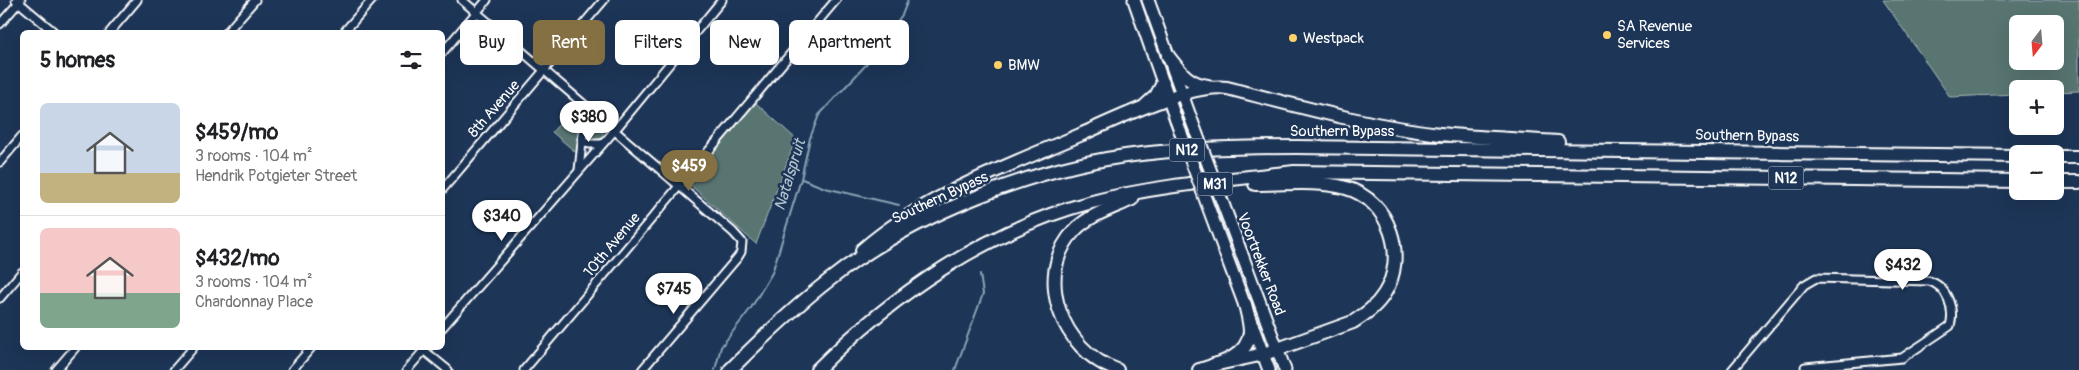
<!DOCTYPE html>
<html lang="en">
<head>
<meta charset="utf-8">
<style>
	body { margin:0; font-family:Pangolin,sans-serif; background:#f6f6f6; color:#202124; height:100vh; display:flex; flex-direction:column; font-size:19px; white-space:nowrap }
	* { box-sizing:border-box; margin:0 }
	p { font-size:16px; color:#757577 }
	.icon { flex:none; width:28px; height:28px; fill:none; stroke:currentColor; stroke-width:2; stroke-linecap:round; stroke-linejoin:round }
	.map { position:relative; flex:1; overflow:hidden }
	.panel { position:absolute; left:20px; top:30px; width:425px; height:320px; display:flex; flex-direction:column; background:#fff; border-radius:8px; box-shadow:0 5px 20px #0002 }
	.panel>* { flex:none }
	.banner { position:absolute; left:460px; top:20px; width:475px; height:45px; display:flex; gap:10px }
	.needle { width:32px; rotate:196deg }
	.buttons { position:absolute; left:2009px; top:15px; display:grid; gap:10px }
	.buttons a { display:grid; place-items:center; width:55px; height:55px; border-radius:8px; background:#fff; box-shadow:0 5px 20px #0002; font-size:25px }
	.price { position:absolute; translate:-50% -42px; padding:0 11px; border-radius:18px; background:#fff; color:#222; font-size:16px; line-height:32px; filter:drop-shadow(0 1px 2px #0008) }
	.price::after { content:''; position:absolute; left:50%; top:30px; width:15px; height:11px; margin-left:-8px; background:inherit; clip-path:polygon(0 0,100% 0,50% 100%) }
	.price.on { background:#847042; color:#fff }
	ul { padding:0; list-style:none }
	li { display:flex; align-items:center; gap:15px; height:125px; padding:0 20px }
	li+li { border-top:1px solid #e0e0e0 }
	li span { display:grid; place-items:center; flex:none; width:140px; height:100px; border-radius:8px; color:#555 }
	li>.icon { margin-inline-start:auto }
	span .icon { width:60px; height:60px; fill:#fffc; stroke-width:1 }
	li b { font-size:21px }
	h2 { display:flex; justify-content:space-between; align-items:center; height:60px; padding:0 20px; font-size:21px }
	.chip { padding:0 18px; border-radius:8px; background:#fff; box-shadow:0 5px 20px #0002; font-size:18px; line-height:45px }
	.chip.on { background:#847042; color:#fff }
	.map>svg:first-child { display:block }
	.green { fill:#597572; stroke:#acbab8; fill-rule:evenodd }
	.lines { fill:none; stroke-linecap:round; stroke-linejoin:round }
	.stream { stroke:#8ba4b5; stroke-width:2 }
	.minor-casing { stroke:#fff; stroke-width:11 }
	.primary-casing { stroke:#fff; stroke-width:15 }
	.motorway-casing { stroke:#fff; stroke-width:16 }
	.minor { stroke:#1d3557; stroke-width:7 }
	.primary { stroke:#1d3557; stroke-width:11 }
	.motorway { stroke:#1d3557; stroke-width:12 }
	.primary-bridge-casing { stroke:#fff; stroke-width:15; stroke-linecap:butt }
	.primary-bridge { stroke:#1d3557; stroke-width:11 }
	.poi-dot { fill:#ffd166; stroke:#1d3557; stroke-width:2 }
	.labels { text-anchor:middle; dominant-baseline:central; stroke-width:5; stroke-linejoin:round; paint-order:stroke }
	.shield { fill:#1d3557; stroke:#bbc2cd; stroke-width:1 }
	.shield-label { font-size:14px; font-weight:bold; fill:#fff }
	.poi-label { font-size:15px; fill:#fff; stroke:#1d3557; text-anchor:start }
	.street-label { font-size:15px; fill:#fff; stroke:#1d3557 }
	.water-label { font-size:16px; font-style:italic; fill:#b2c3ce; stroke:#1d3557 }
</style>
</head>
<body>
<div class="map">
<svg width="2079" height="370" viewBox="0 0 2079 370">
	<rect width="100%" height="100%" fill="#1d3557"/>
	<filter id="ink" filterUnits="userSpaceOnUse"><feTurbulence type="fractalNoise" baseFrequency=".02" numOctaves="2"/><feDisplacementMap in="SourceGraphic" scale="10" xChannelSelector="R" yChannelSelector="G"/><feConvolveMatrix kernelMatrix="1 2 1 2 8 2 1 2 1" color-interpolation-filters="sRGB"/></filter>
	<g filter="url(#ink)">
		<g class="green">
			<path d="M1883,0H2079V91L2055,92V89H2018L2017,94L1950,97ZM2018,24H2055V61H2018Z"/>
			<path d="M756,103L796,139L756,244L688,183Z"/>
			<path d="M576,105L583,111L579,155L552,132Z"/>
			<circle cx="595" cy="133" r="8"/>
		</g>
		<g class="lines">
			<g class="stream">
				<path d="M802,179L825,188L899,205"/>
				<path d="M715,370L721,347L751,308L772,273L801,179L810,138L819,115L864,67L902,15L908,0"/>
				<path d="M955,370L983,294L980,274"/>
			</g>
			<defs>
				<g id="minor">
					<path d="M16,0L54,32"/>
					<path d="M462,0L733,232L742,242L741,252L738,257L642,370"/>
					<path d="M0,24L21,0"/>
					<path d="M110,32L137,0"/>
					<path d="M227,32L255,0"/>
					<path d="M344,32L372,0"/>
					<path d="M442,53L487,0"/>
					<path d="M582,139L589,144H602"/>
					<path d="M0,162L22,136"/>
					<path d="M579,170L586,106"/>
					<path d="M442,190L604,0"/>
					<path d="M0,298L22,272"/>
					<path d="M442,328L615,130L722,0"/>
					<path d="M421,348L448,370"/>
					<path d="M56,370L75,348"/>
					<path d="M174,370L193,348"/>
					<path d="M292,370L311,348"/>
					<path d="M407,370L426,348"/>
					<path d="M524,370L836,0"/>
					<path d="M1732,370L1804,285L1816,278L1929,281C1947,286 1955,309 1950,326L1902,358L1805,367"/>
				</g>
				<g id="primary">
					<path d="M1134,0L1176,120"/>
					<path d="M1148,0L1190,116"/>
					<path d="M1241,252L1285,370"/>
					<path d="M1226,255L1269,370"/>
				</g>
				<g id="motorway">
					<path d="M1168,56C1180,71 1188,84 1208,86"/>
					<path d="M1146,105L1156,96L1163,83"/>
					<path d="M2055,157H2079"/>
					<path d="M2055,182H2079"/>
					<path d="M862,250C924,196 1005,167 1080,135C1114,120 1192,82 1227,88C1298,106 1368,126 1440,134C1479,138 1519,139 1558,142"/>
					<path d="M1213,365L1264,354L1353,322C1365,314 1376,307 1384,294C1408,257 1390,200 1346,188C1318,180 1284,184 1255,184"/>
					<path d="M730,370C761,339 793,308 828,281C911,215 1036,166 1141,154C1193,148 1245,147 1297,147L2018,156"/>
					<path d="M817,370C892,295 988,229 1092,202C1157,185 1227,180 1294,172L2018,181"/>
					<path d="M1117,370C1062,351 1032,275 1075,230C1089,215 1113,208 1132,199"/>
					<path d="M1199,370C1219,364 1248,357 1250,332C1250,323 1247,313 1245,304"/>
				</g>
			</defs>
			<use href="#minor" class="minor-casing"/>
			<use href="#primary" class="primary-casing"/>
			<use href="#motorway" class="motorway-casing"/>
			<use href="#minor" class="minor"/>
			<use href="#primary" class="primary"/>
			<use href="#motorway" class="motorway"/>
			<defs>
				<g id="primary-bridge">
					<path d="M1190,116L1241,252"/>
					<path d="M1176,120L1226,255"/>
				</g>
			</defs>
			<use href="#primary-bridge" class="primary-bridge-casing"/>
			<use href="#primary-bridge" class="primary-bridge"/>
		</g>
	</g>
	<g class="poi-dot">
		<circle cx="1607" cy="35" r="5"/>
		<circle cx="1293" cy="38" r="5"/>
		<circle cx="998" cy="65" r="5"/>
	</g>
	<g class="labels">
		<g class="shield">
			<rect x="1169.5" y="138.5" width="35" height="23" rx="4"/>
			<rect x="1768.5" y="166.5" width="35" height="23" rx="4"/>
			<rect x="1197.5" y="172.5" width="35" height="23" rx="4"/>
		</g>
		<g class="shield-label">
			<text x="1187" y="150">N12</text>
			<text x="1786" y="178">N12</text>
			<text x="1215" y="184">M31</text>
		</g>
		<g class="poi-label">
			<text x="1617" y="26">SA Revenue<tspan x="1617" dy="17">Services</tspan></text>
			<text x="1303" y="38">Westpack</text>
			<text x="1008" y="65">BMW</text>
		</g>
		<g class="street-label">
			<text transform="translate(494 109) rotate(-49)">8th Avenue</text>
			<text x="1342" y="131">Southern Bypass</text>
			<text transform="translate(1747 136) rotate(1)">Southern Bypass</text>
			<text transform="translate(940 198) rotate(-25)">Southern Bypass</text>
			<text transform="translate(612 245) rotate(-50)">10th Avenue</text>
			<text transform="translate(1261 264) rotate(69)">Voortrekker Road</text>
		</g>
		<g class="water-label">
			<text transform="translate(790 175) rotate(-73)">Natalspruit</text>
		</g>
	</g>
</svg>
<div class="buttons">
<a><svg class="needle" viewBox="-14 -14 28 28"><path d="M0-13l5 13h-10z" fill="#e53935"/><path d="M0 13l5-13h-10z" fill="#757577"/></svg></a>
<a>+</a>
<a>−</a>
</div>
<b class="price" style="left:589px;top:143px">$380</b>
<b class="price on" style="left:689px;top:192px">$459</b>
<b class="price" style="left:502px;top:242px">$340</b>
<b class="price" style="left:1903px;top:291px">$432</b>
<b class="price" style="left:674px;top:315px">$745</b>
<div class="banner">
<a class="chip">Buy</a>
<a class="chip on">Rent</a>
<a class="chip">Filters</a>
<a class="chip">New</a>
<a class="chip">Apartment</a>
</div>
<section class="panel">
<h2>5 homes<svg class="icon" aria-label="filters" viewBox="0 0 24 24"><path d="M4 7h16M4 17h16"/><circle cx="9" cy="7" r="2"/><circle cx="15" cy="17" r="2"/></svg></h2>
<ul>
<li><span style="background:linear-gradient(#c9d6e8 70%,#c2b280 0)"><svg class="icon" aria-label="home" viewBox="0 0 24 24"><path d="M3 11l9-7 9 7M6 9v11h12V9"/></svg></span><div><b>$459/mo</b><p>3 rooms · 104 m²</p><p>Hendrik Potgieter Street</p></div></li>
<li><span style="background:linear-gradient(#f6c9c9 65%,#7fa58c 0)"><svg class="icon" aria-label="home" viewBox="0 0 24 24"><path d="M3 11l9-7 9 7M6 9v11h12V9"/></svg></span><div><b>$432/mo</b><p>3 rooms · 104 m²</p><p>Chardonnay Place</p></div></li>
</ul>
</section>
</div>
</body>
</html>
